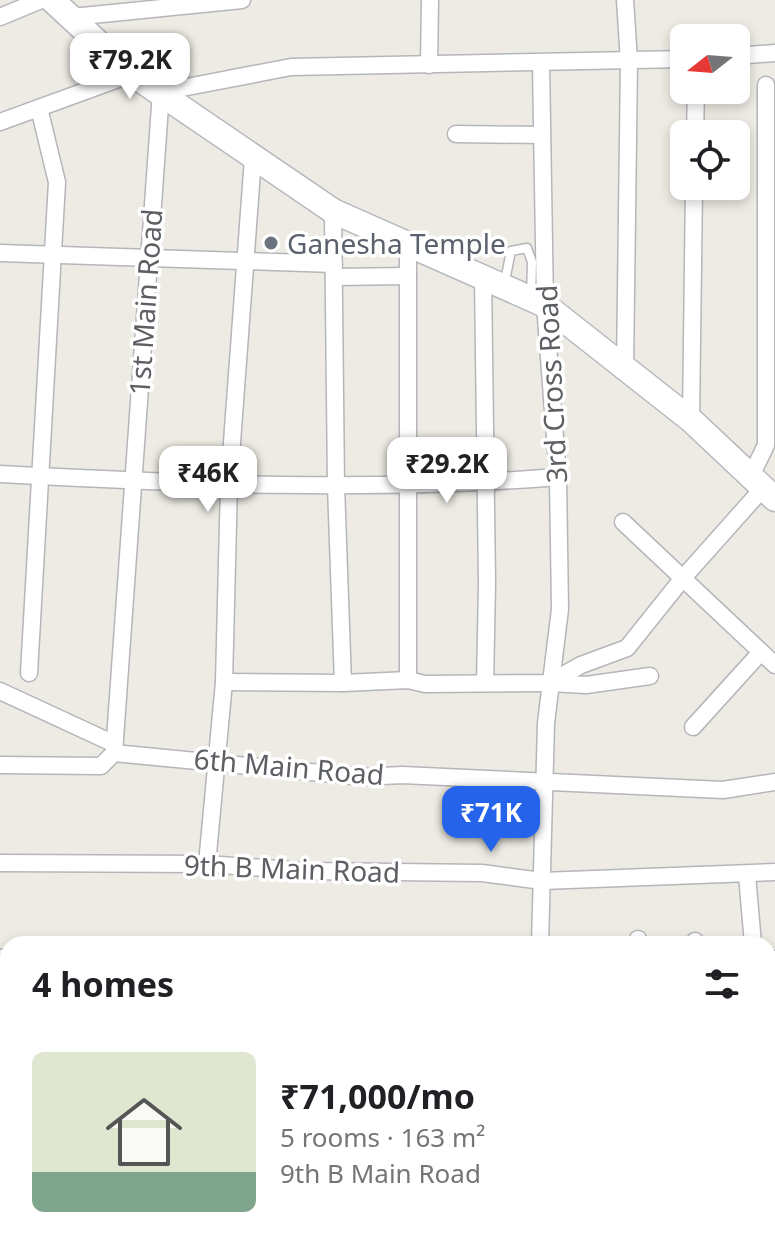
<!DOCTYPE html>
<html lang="en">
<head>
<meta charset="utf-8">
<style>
	body { margin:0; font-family:"Noto Sans",sans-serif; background:#f6f6f6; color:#202124; height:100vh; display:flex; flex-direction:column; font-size:30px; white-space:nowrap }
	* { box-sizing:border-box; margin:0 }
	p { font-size:26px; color:#757577 }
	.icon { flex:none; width:44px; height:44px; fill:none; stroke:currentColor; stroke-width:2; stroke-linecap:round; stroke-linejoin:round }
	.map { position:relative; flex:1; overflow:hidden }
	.panel { position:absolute; left:0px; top:936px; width:776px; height:312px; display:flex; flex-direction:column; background:#fff; border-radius:24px 24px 0 0; box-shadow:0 4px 12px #0003 }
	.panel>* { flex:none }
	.needle { width:52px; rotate:253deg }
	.tools { position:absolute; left:670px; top:24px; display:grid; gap:16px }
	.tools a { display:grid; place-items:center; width:80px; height:80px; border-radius:12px; background:#fff; box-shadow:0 4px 12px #0003; font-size:40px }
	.price { position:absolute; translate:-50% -68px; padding:0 18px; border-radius:16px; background:#fff; color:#222; font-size:26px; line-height:52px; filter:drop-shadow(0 2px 4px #0008) }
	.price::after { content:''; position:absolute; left:50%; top:48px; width:24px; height:18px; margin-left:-12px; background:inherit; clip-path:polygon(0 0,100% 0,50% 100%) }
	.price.on { background:#2563eb; color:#fff }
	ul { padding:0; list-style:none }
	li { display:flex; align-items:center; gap:24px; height:200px; padding:0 32px }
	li+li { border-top:2px solid #e0e0e0 }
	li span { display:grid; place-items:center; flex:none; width:224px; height:160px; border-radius:12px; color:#555 }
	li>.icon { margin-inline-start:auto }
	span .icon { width:96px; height:96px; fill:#fffc; stroke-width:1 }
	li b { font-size:34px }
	h2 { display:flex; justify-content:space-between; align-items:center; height:96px; padding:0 32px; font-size:34px }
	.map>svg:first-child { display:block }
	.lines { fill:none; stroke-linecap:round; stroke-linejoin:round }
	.service-casing { stroke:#b4b6ba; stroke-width:11 }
	.minor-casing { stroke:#b4b6ba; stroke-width:19 }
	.secondary-casing { stroke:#b5b8bd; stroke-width:27 }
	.service { stroke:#fff; stroke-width:8 }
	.minor { stroke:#fff; stroke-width:16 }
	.secondary { stroke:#fff; stroke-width:24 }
	.worship-dot { fill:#6b7280; stroke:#fff; stroke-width:3 }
	.labels { text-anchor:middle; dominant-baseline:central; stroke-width:7; stroke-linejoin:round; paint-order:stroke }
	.worship-label { font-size:28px; fill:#5b616d; stroke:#fff; text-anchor:start }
	.street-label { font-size:28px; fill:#5c5f63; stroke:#fff }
</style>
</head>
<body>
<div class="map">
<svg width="775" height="1248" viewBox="0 0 775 1248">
	<rect width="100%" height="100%" fill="#edebe3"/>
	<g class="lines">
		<defs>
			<path id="service" d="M505,281L511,251L527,248L532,262L531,297"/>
			<g id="minor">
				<path d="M0,17L41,0"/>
				<path d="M72,17L242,0"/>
				<path d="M736,56L775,53"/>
				<path d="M429,65L430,0"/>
				<path d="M0,122L132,74"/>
				<path d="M456,134L542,135"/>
				<path d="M695,134L696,90"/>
				<path d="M333,211L336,486L343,683"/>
				<path d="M408,242V680"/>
				<path d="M0,253L334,264"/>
				<path d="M483,276L487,584L485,683"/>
				<path d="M334,277L408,276"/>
				<path d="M625,368L629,61L625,0"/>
				<path d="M691,420L694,186"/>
				<path d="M0,474C186,484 372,492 558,477"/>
				<path d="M751,476L766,445V85"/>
				<path d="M623,522L775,665"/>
				<path d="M29,673L57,182L39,108"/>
				<path d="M224,682L343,683L408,680L425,684L549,683L581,665L627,648L683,578L764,487"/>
				<path d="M550,683L586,685L650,676"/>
				<path d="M0,691L108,741"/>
				<path d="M693,727L761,652"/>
				<path d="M114,753L161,92L291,67L684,59"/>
				<path d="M0,765L101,766L114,753L362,777L402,775L723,790L775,782"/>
				<path d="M0,863L207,864L306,871L482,873L542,881L775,872"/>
				<path d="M207,864L224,682L229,483L253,158"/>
				<path d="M747,875L753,944"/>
				<path d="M638,939V944"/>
				<path d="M695,941L696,944"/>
				<path d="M540,944L546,723L560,609L558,477L545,305L541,63"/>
				<path d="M0,958H8"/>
				<path d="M768,960L775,959"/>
				<path d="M768,1027L775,1062"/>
				<path d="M0,1078L8,1080"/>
				<path d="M768,1161L775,1159"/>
				<path d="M0,1180L8,1182"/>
				<path d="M183,1240L221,1248"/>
				<path d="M492,1240V1248"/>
				<path d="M585,1240L586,1248"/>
				<path d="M44,1248L45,1240"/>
				<path d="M113,1248V1240"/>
				<path d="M163,1248L171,1240"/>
				<path d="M741,1248L775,1244"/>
			</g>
			<path id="secondary" d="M52,0L132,74L333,211L545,305L691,420L775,499"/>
		</defs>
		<use href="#service" class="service-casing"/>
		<use href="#minor" class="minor-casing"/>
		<use href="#secondary" class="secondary-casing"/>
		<use href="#service" class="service"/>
		<use href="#minor" class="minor"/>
		<use href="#secondary" class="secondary"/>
	</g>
	<circle class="worship-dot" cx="271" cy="243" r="8"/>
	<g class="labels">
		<g class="worship-label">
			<text x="287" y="243">Ganesha Temple</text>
		</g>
		<g class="street-label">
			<text transform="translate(145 302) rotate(-86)">1st Main Road</text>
			<text transform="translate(551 384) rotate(-93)">3rd Cross Road</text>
			<text transform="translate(289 766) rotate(5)">6th Main Road</text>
			<text transform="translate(292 868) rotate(2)">9th B Main Road</text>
		</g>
	</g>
</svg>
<div class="tools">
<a><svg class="needle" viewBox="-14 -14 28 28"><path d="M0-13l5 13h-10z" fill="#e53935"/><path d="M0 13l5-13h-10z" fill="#757577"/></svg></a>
<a><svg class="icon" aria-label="locate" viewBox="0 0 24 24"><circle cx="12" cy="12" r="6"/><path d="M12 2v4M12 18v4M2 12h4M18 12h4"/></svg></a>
</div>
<b class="price" style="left:130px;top:101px">₹79.2K</b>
<b class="price" style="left:447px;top:505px">₹29.2K</b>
<b class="price" style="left:208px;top:514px">₹46K</b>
<b class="price on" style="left:491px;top:854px">₹71K</b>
<section class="panel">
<h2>4 homes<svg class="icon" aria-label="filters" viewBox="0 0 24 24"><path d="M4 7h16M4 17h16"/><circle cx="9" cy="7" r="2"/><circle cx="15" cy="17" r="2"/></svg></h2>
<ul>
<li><span style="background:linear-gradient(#dfe7d0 75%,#7fa58c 0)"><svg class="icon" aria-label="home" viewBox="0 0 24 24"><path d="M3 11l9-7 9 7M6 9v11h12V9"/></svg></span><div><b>₹71,000/mo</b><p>5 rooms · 163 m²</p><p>9th B Main Road</p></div></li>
</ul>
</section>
</div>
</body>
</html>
